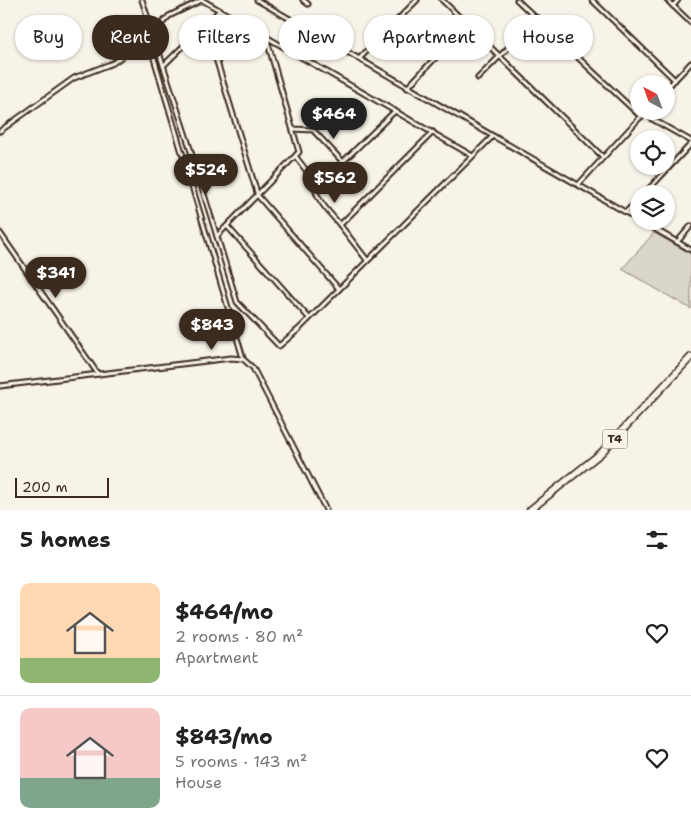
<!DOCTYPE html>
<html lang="en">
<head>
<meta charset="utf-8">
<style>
	body { margin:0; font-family:"Shantell Sans",sans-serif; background:#f2f2f2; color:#222; height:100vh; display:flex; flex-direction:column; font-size:19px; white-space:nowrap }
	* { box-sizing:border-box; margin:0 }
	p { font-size:16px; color:#767676 }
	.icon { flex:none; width:28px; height:28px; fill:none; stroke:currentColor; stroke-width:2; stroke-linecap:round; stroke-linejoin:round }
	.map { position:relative; height:510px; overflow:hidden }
	.sheet { display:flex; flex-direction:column; background:#fff; flex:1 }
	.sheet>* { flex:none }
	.top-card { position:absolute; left:15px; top:15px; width:661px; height:45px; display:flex; gap:10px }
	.needle { width:32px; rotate:319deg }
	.tools { position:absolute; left:630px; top:75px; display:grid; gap:10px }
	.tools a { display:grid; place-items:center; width:45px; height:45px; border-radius:50%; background:#fff; box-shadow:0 1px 4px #0004; font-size:25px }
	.scale { position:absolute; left:15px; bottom:12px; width:94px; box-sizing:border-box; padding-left:5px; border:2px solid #3b2a1e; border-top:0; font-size:14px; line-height:18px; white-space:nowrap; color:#3b2a1e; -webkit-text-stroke:4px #f7f3e8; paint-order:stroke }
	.price { position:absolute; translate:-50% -42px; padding:0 11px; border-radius:18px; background:#3b2a1e; color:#fff; font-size:16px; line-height:32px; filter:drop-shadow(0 1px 2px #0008) }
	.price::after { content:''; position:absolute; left:50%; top:30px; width:15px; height:11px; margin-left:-8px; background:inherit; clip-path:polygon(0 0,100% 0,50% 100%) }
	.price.current { background:#222; color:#fff }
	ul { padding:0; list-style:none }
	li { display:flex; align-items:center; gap:15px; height:125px; padding:0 20px }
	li+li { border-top:1px solid #e0e0e0 }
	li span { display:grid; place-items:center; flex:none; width:140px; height:100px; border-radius:10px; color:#555 }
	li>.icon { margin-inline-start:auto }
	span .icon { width:60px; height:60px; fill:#fffc; stroke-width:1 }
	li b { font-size:21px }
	h2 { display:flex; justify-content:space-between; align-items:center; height:60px; padding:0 20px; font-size:21px }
	.chip { padding:0 18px; border-radius:22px; background:#fff; box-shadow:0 1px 4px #0004; font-size:18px; line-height:45px }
	.chip.current { background:#3b2a1e; color:#fff }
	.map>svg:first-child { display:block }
	.green { fill:#dbd6cb; stroke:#8b8074 }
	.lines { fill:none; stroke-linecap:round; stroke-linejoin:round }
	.minor-casing { stroke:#3b2a1e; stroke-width:7 }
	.trunk-casing { stroke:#3b2a1e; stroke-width:9 }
	.minor { stroke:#f7f3e8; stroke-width:3 }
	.trunk { stroke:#f7f3e8; stroke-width:5.5 }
	.labels { text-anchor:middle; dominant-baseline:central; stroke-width:4.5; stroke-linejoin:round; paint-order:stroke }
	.shield { fill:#f7f3e8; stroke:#73665b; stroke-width:1 }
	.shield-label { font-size:12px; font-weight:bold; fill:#3b2a1e }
</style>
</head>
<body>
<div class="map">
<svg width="691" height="510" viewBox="0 0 691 510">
	<rect width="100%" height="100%" fill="#f7f3e8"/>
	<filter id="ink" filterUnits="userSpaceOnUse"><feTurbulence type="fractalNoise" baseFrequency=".02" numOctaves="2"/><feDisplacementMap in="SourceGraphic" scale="10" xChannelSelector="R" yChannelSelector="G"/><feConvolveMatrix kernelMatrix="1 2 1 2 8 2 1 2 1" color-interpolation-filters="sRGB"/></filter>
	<g filter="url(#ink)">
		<path class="green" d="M654,233L691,254V309L622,269Z"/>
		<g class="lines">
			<defs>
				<g id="minor">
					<path d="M142,0L188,142L237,302L279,346L299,329L492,137"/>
					<path d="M202,0L471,155"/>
					<path d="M257,0L639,220"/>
					<path d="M303,0L308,4"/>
					<path d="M442,0L603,157"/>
					<path d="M517,0L641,117"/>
					<path d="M592,0L675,80"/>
					<path d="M667,0L691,23"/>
					<path d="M673,6L678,0"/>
					<path d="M206,26L258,196L339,289"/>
					<path d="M148,38L243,358"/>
					<path d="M359,59L417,0"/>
					<path d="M163,66L219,11"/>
					<path d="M478,78L538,18"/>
					<path d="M407,88L466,25"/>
					<path d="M666,89L691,63"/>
					<path d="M646,112L652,119L691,141"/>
					<path d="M293,129L313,130L343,162"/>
					<path d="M0,131L74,78L113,63L148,38L169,16L202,0"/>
					<path d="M296,157L318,186L395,111"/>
					<path d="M315,185C314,198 332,215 340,225"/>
					<path d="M578,185L646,111"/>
					<path d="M644,194L691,144"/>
					<path d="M626,212L639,199"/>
					<path d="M641,221L691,250"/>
					<path d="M227,226L309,318"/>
					<path d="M0,233L98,374"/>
					<path d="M217,236L299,152L267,40"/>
					<path d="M677,242L691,226"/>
					<path d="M367,260L340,225L433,132"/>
					<path d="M0,386L231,358L243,359L253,368L326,510"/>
				</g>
				<path id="trunk" d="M530,510L601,453L691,357"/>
			</defs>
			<use href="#minor" class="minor-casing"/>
			<use href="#trunk" class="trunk-casing"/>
			<use href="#minor" class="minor"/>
			<use href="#trunk" class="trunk"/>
		</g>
	</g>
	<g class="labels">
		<rect class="shield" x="602.5" y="429.5" width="25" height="19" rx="4"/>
		<g class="shield-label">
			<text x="615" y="439">T4</text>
		</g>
	</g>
</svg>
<div class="tools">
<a><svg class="needle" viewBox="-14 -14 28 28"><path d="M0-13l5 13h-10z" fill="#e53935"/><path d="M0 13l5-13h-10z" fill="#767676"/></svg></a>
<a><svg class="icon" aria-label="locate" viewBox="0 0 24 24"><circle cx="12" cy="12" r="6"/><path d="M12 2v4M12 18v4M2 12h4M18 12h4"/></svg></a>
<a><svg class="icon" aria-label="layers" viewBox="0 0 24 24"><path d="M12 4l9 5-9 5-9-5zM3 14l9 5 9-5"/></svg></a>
</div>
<div class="scale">200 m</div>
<b class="price current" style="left:334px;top:140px">$464</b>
<b class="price" style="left:206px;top:196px">$524</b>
<b class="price" style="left:335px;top:204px">$562</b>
<b class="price" style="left:56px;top:299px">$341</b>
<b class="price" style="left:212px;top:351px">$843</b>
<div class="top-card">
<a class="chip">Buy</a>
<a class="chip current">Rent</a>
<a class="chip">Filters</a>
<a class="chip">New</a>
<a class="chip">Apartment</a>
<a class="chip">House</a>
</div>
</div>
<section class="sheet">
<h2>5 homes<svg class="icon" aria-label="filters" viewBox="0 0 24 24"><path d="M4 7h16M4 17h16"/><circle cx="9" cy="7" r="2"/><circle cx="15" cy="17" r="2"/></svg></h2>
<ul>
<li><span style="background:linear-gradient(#ffd9b3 75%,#8fb573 0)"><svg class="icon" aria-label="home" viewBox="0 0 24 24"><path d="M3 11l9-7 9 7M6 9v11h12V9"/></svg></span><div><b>$464/mo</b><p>2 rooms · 80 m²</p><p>Apartment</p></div><svg class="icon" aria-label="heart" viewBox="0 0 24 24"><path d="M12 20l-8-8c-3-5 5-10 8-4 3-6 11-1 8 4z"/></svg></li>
<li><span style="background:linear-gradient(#f6c9c9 70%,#7fa58c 0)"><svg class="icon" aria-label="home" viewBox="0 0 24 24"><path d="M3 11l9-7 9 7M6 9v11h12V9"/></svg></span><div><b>$843/mo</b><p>5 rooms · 143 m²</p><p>House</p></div><svg class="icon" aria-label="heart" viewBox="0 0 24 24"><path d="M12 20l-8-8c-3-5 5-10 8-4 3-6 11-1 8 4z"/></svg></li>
</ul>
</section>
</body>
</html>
